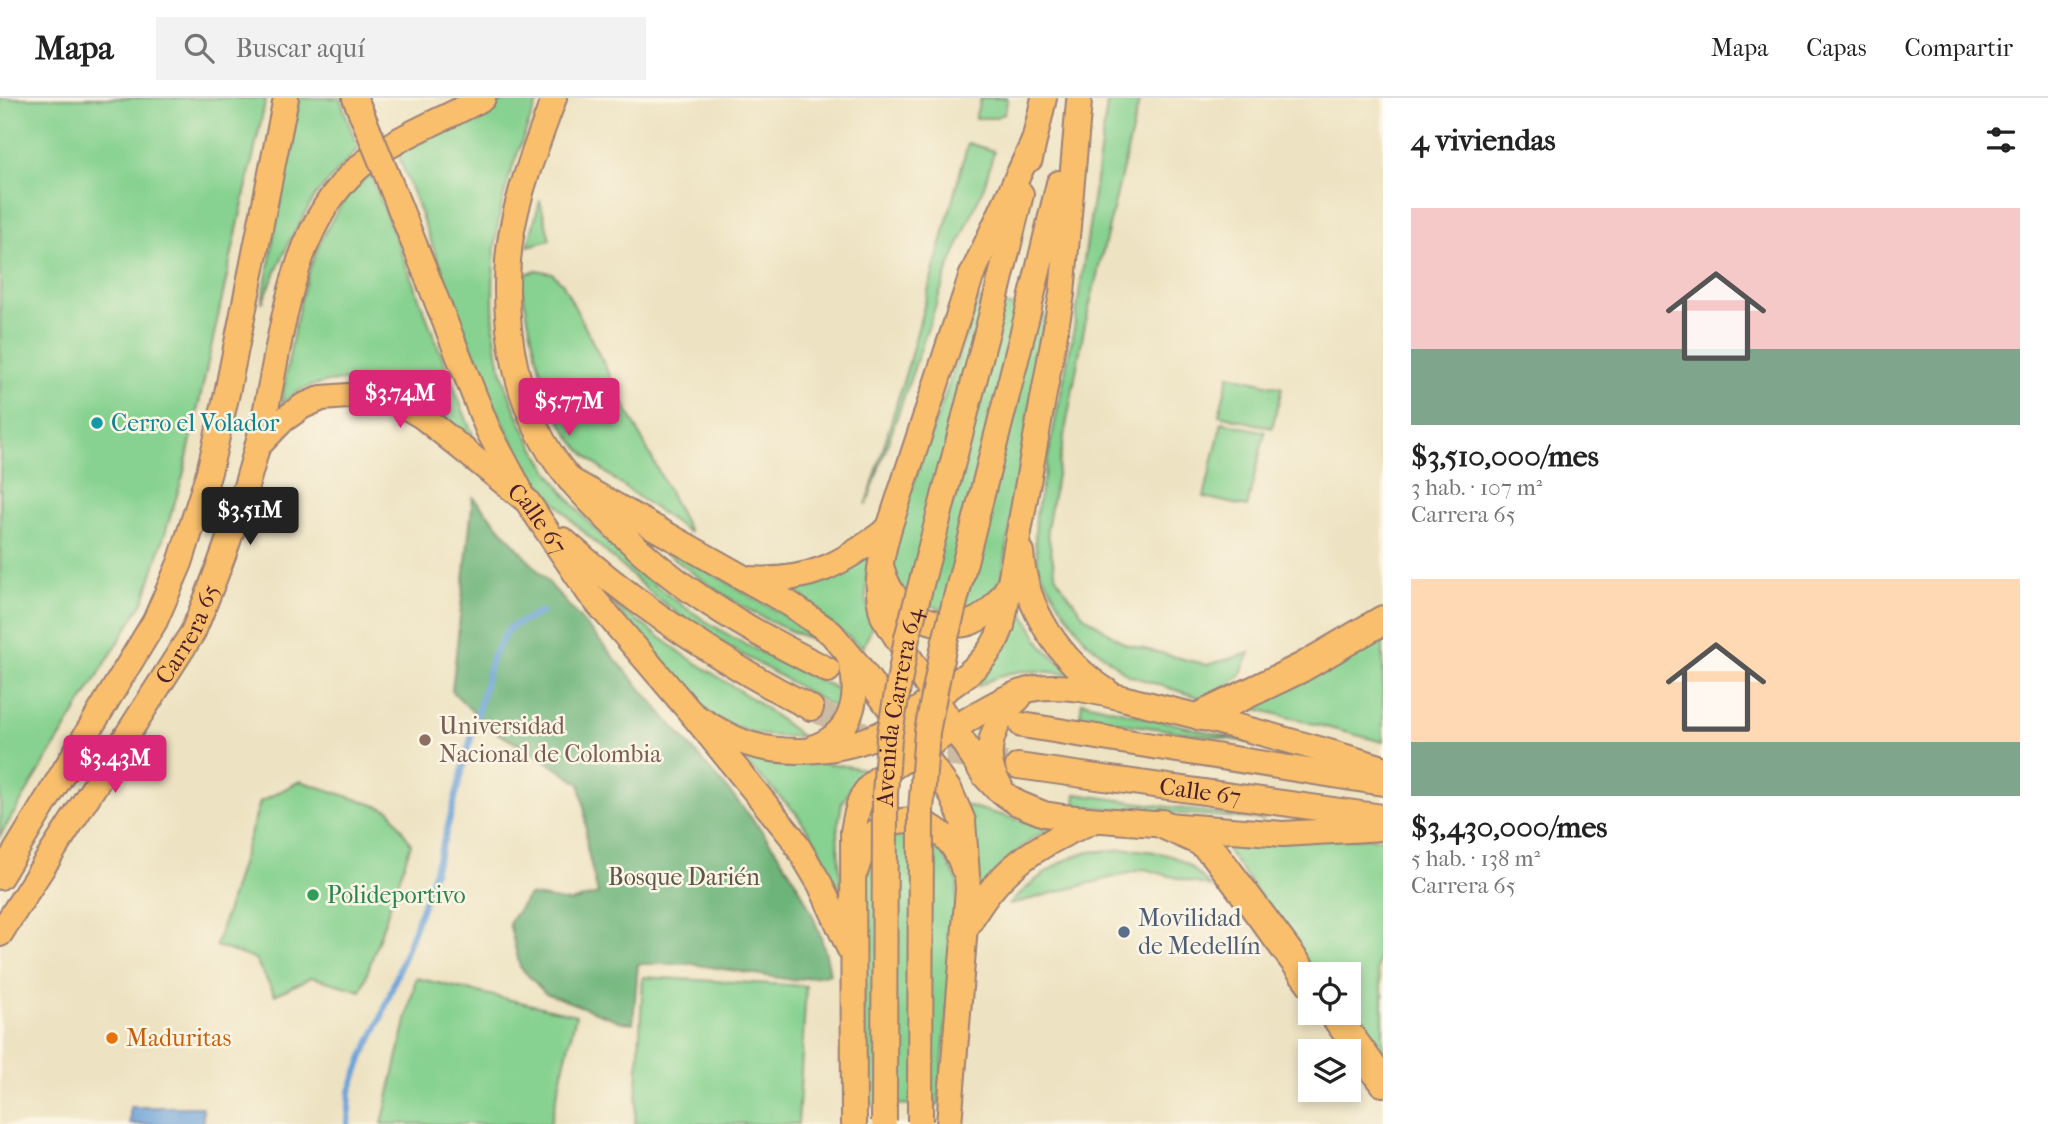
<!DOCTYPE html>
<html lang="es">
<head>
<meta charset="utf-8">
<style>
	body { margin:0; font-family:"IM FELL French Canon",serif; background:#f2f2f2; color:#222; height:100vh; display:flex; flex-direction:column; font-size:26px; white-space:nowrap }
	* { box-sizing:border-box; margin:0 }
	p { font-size:23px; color:#767676 }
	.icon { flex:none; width:38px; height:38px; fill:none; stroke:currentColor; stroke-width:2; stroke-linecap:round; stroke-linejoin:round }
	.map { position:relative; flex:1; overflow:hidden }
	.drawer { display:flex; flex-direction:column; background:#fff; width:665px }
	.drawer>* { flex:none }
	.controls { position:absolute; left:1298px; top:864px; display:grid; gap:14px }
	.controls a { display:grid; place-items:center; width:63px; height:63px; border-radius:0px; background:#fff; box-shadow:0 4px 10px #0003; font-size:35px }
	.price { position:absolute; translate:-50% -60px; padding:0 16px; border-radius:7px; background:#db2777; color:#fff; font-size:23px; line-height:46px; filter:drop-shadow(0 2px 4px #0008) }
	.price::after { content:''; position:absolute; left:50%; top:42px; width:21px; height:16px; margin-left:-10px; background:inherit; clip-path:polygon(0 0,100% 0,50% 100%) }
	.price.on { background:#222; color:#fff }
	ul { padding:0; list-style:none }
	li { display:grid; align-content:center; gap:14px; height:371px; padding:0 28px }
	li span { display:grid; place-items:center; height:217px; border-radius:0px; color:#555 }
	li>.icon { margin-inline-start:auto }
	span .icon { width:126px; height:126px; fill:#fffc; stroke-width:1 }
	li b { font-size:30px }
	h2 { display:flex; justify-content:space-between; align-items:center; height:84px; padding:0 28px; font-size:30px }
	header { display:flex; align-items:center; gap:42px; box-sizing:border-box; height:98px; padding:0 35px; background:#fff; border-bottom:2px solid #e0e0e0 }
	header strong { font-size:33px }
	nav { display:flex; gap:38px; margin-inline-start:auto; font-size:24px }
	.search { width:490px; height:63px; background:#f2f2f2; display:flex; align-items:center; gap:18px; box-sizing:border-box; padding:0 24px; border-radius:0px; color:#767676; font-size:26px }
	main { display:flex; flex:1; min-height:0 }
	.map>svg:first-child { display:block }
	.green { fill:#87d290; stroke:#68785e; stroke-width:2 }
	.forest { fill:#6db47a; stroke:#5c6a52; stroke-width:2 }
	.water { fill:#6ca2d9; stroke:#5b6082; stroke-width:2 }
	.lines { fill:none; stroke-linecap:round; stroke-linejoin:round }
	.stream { stroke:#6ca2d9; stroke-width:6 }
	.major-tunnel { stroke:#ccbba3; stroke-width:24; stroke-dasharray:24 12; stroke-linecap:butt }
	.major-casing { stroke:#9c8076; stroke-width:28 }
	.highway-casing { stroke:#9c8076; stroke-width:32 }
	.major { stroke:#f9bf6c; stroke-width:24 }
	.highway { stroke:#f9bf6c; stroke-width:28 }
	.major-bridge-casing { stroke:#9c8076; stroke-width:28; stroke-linecap:butt }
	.major-bridge { stroke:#f9bf6c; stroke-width:24 }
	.culture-dot { fill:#0f9aa8; stroke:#fcf5e5; stroke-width:2.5 }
	.education-dot { fill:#8d6e63; stroke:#fcf5e5; stroke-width:2.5 }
	.leisure-dot { fill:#2e9e5b; stroke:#fcf5e5; stroke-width:2.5 }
	.service-dot { fill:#5c6f8a; stroke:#fcf5e5; stroke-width:2.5 }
	.food-dot { fill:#e8710a; stroke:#fcf5e5; stroke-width:2.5 }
	.labels { text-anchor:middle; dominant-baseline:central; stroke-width:5; stroke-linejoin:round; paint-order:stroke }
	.culture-label { font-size:24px; fill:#0d838f; stroke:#fcf5e5; text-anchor:start }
	.street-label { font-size:24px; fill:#4a1f2b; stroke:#fcf5e5 }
	.education-label { font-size:24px; fill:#785e54; stroke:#fcf5e5; text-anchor:start }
	.park-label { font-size:24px; fill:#5c5549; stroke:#fcf5e5 }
	.leisure-label { font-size:24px; fill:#27864d; stroke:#fcf5e5; text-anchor:start }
	.service-label { font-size:24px; fill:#4e5e75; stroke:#fcf5e5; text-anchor:start }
	.food-label { font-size:24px; fill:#c56008; stroke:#fcf5e5; text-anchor:start }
</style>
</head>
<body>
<header>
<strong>Mapa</strong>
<div class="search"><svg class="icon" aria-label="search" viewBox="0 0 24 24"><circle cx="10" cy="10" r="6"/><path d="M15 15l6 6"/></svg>Buscar aquí</div>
<nav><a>Mapa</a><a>Capas</a><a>Compartir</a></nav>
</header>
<main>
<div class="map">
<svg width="1383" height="1026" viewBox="0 0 1383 1026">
	<rect width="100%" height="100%" fill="#fcf5e5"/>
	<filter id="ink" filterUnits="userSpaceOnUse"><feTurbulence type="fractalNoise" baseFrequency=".0143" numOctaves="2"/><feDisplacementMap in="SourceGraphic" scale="14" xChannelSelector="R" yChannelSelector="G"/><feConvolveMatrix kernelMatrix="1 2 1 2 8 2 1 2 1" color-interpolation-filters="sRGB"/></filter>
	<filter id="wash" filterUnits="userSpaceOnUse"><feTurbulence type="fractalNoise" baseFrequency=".00686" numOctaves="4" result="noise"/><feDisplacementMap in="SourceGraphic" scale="28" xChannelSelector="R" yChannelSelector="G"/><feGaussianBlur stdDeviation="1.57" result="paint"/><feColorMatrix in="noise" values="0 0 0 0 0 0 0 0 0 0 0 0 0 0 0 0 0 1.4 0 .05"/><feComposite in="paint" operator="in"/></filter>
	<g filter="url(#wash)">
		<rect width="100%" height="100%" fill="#ede2c1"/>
		<g class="green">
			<path d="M0,0H266L183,378L144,502L0,738Z"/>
			<path d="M299,0H340L358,51L315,98L290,142L262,205Z"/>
			<path d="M509,0H539C524,38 504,85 498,126C492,166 490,228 500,268C532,384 626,477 727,536C766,559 806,576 846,595L841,613L703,534L653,497L572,423L539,385L515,349L487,292L398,56Z"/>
			<path d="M981,0H1008L1004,16L994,20H975Z"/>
			<path d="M1108,0H1140L1084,231L1047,431L1056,479L1083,517L1125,546L1207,567L1250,555L1240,577L1226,592L1201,600L1128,577L1086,543L1062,510L1039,471L1035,444L1036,417L1074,231Z"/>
			<path d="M968,45L994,53L985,86L949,169L866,408L909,264Z"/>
			<path d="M370,75L477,348C453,327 428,302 399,290C374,279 328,280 303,291C296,294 288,301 281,306C293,238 301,165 341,107C349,95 361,85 370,75Z"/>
			<path d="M540,102L550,142L528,148Z"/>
			<path d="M536,172L552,175L563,186L690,435C656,410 617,387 586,357C543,317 532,239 521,184L524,177Z"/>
			<path d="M979,201L1045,216L1002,480C995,488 989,499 980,506C960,524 919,504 901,493L889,455Z"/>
			<path d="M1229,277L1282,290L1272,330L1219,317Z"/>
			<path d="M1222,324L1265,334L1247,409L1204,399Z"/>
			<path d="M645,437L785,518L801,529L814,542C751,520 696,480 645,437Z"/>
			<path d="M870,459L867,475L866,501L872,529L863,550L780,487Z"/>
			<path d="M609,502L684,557L757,604L801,638C760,640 740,635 706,612Z"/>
			<path d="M1017,504L1043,549L1073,576C1031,573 1015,567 977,589L994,561Z"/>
			<path d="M1383,531V644L1245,608Z"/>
			<path d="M1082,604L1255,645L1080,619Z"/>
			<path d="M733,651L865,671L842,705L837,734L842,804L817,746L796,715Z"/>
			<path d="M300,683L390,712L411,746L361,893L312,879L275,897L255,861L216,848L260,704Z"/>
			<path d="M1076,696L1265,722L1075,708Z"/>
			<path d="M961,706L1052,731C1023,742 1006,765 985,787L975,785Z"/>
			<path d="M912,733L937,743L958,784L939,1007L863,1006L862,800L866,766L896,734Z"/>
			<path d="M1383,740V825L1377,872L1383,897V971L1349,915V877H1316L1220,742Z"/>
			<path d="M1129,751C1171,756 1182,756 1211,789L1144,771L1008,807C1030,786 1055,763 1085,755C1099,752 1115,752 1129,751Z"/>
			<path d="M643,879L806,888L798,1026H635Z"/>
			<path d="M416,880L576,917L550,1026H382Z"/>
		</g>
		<path class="forest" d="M473,399C541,476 610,553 676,632C738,705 814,778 830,876L792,882L692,866H638L633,925L622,924L545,895L520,869L509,825L529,797L570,804L598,796L587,750L585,714L580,686L537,657L490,631L452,593Z"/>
		<rect class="water" x="130" y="1009" width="73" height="17"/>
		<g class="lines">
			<path class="stream" d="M348,1026L350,993L364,956L380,923L429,790L446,735L492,560L509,530L542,514"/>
		</g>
	</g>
	<g filter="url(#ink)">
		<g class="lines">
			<path class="major-tunnel" d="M811,610L862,635L902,648L1018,668"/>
			<defs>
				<g id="major">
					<path d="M355,0L365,24"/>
					<path d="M554,0C535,53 512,106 508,163C503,233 516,307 557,365C571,385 589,402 606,420C673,489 742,529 828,572"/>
					<path d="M1033,45L971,179L889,430C881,460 874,488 883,518L984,677L996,690L1017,705L1044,716L1063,719L1283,736L1383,730"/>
					<path d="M1030,61L1044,0"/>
					<path d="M386,75L488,332L519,390"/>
					<path d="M995,203L1021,96"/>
					<path d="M1029,210L1059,85"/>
					<path id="s1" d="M258,348L283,322L303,308L322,300L361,297L380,300L401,306L423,319L527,403L589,495L692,616L792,739L820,786L849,850"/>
					<path d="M570,382L790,506L831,535L858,567L950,693L963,723L968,791L949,1026"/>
					<path d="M563,442C638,509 722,564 811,610"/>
					<path d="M1021,454C1025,511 1060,563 1107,593"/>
					<path d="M882,471C890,501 911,521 942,526C953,527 964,528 974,523C990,516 999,503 1008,489"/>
					<path d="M747,481C809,485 841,467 889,430"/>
					<path d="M692,616C710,628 728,639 749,646C788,658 843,654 880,636C899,627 917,612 934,600C963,580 990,564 1002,528L1062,196L1079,3"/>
					<path d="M1022,627L1383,685"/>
					<path d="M817,648C855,633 861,594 849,558"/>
					<path id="s2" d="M1018,668L1383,719"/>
					<path d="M1000,688C979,657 993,623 1019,600"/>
					<path d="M856,772C860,758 866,742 877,733C911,707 953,733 963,770"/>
					<path d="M0,779L155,523L180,465L209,374L227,295L286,0"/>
					<path d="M968,827C998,771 1037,747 1093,723"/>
					<path id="s3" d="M0,836L193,534C218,474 241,412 257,349C282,258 283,136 358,70C394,39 442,23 483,0"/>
					<path d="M854,1026L853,734C855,723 857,709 862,699C876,675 907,661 929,647C957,629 1004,595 1037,590C1073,585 1112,598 1147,606C1227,625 1305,646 1383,670"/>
				</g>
				<g id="highway">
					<path d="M1201,618L1301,570L1383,522"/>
					<path d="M1162,726L1200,743L1215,756L1311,885"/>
					<path d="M1333,915L1383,984"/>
				</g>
			</defs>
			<use href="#major" class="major-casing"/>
			<use href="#highway" class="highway-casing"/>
			<use href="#major" class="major"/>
			<use href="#highway" class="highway"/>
			<defs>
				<g id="major-bridge">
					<path d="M365,24L386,75"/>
					<path id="s4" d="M884,1023L885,696L889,640L907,540L995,203"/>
					<path d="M920,1023L921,713L927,634L943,551L1029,210"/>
				</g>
			</defs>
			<use href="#major-bridge" class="major-bridge-casing"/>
			<use href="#major-bridge" class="major-bridge"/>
		</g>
	</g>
	<circle class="culture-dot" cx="97" cy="325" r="7"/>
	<circle class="education-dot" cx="425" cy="642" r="7"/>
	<circle class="leisure-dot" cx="313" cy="797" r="7"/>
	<circle class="service-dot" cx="1124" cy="834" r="7"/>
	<circle class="food-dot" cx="112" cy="940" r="7"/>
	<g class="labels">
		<g class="culture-label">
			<text x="111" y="325">Cerro el Volador</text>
		</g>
		<g class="street-label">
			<text stroke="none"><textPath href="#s1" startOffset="341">Calle 67</textPath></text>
			<text stroke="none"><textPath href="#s3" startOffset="354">Carrera 65</textPath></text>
			<text stroke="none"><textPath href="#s4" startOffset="415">Avenida Carrera 64</textPath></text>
			<text stroke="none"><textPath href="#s2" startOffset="184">Calle 67</textPath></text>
		</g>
		<g class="education-label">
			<text x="439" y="628">Universidad<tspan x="439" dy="28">Nacional de Colombia</tspan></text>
		</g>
		<g class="park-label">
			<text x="684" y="779">Bosque Darién</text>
		</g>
		<g class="leisure-label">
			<text x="327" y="797">Polideportivo</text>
		</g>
		<g class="service-label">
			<text x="1138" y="820">Movilidad<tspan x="1138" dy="28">de Medellín</tspan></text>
		</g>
		<g class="food-label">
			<text x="126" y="940">Maduritas</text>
		</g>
	</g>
</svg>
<div class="controls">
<a><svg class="icon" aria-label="locate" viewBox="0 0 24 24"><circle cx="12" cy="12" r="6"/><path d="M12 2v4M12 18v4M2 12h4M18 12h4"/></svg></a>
<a><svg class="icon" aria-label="layers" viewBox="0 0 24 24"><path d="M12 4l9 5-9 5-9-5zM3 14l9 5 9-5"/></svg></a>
</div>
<b class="price" style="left:400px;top:332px">$3.74M</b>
<b class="price" style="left:569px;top:340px">$5.77M</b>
<b class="price on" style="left:250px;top:449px">$3.51M</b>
<b class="price" style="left:115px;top:697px">$3.43M</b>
</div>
<section class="drawer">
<h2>4 viviendas<svg class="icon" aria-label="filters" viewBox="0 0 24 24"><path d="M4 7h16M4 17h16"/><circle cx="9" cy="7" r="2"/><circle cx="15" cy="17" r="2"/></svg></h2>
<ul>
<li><span style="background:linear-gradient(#f6c9c9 65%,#7fa58c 0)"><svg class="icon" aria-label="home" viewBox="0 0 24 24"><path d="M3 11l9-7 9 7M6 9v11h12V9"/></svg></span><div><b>$3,510,000/mes</b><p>3 hab. · 107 m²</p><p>Carrera 65</p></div></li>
<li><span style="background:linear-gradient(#ffd9b3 75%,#7fa58c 0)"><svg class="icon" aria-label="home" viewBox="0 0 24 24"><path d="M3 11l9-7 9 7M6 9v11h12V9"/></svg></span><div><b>$3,430,000/mes</b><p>5 hab. · 138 m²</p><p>Carrera 65</p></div></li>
</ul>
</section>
</main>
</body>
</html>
